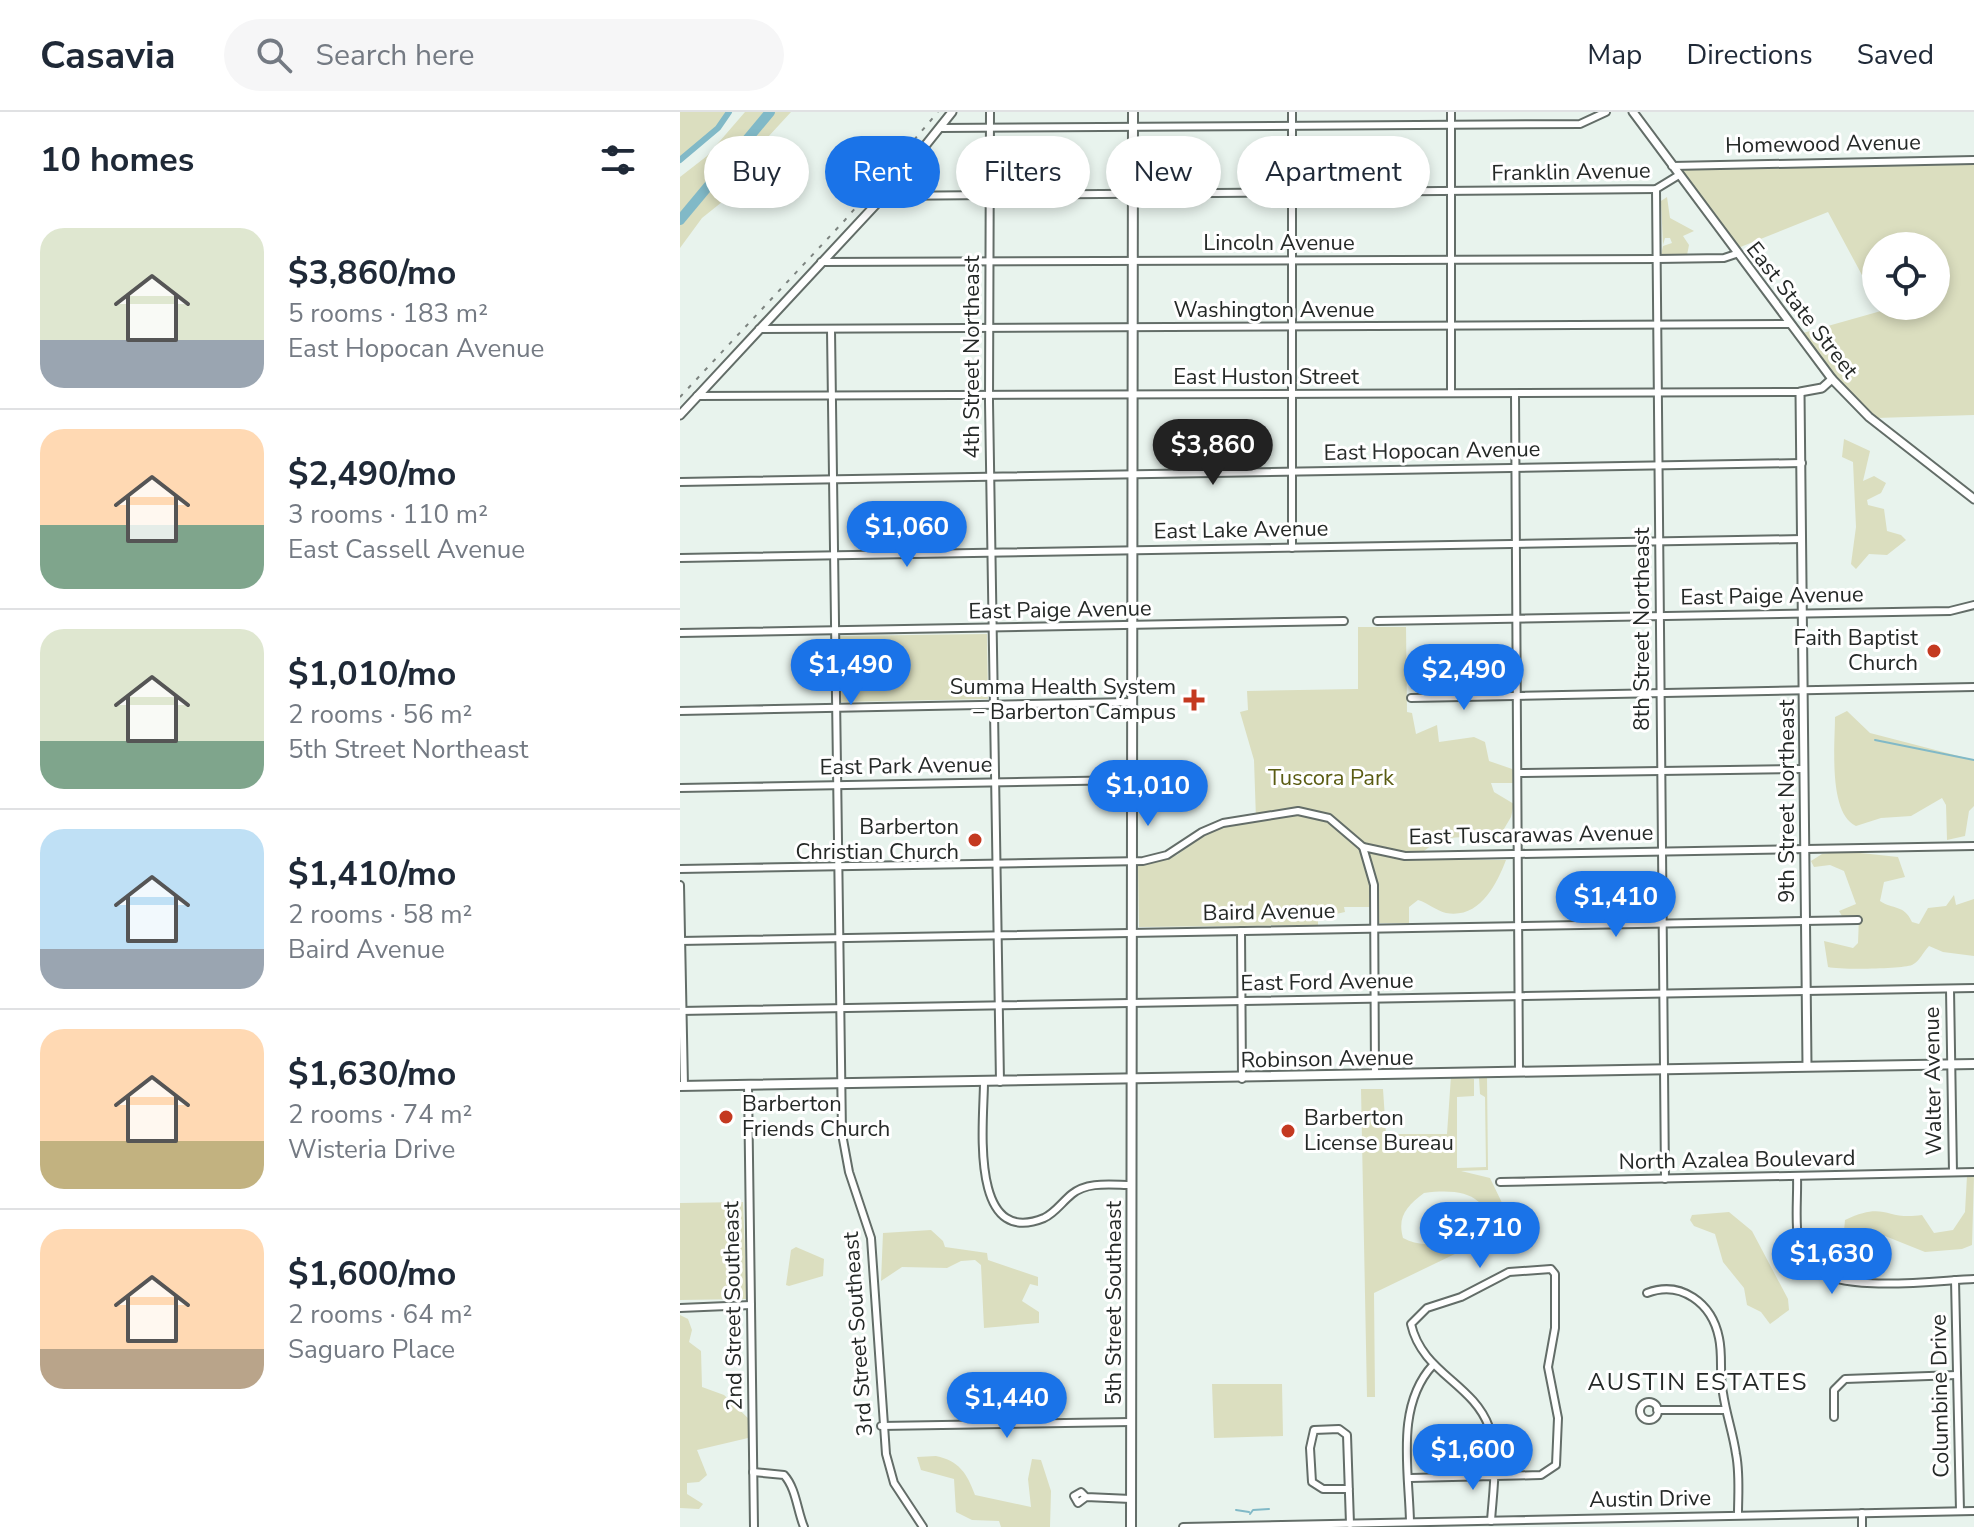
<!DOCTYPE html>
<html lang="en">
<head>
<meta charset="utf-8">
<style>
	body { margin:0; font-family:"Nunito Sans",sans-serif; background:#f6f6f7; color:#1f2937; height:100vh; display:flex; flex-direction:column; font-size:30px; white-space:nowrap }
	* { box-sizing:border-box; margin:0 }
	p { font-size:26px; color:#747a83 }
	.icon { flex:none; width:44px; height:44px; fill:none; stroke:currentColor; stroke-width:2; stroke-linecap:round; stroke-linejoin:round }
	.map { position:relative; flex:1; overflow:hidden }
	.details { display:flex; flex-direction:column; background:#fff; width:680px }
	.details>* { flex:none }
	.hud { position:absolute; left:24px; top:24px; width:760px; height:72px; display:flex; gap:16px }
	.buttons { position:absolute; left:1182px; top:120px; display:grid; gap:16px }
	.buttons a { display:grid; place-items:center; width:88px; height:88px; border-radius:50%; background:#fff; box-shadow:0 4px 12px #0003; font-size:40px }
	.price { position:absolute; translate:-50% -68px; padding:0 18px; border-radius:28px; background:#1a73e8; color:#fff; font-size:26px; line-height:52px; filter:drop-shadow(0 2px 4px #0008) }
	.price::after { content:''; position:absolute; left:50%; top:48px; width:24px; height:18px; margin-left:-12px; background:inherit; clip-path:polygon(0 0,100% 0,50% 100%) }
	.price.on { background:#222; color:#fff }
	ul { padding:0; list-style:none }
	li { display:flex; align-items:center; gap:24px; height:200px; padding:0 40px }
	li+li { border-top:2px solid #e0e1e3 }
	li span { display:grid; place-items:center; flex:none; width:224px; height:160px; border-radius:24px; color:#555 }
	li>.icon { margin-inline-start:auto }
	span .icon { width:96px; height:96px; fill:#fffc; stroke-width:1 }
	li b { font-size:34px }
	h2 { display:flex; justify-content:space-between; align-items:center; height:96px; padding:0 40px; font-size:34px }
	.tag { padding:0 28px; border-radius:36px; background:#fff; box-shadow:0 4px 12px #0003; font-size:28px; line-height:72px }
	.tag.on { background:#1a73e8; color:#fff }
	header { display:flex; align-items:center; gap:48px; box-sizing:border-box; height:112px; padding:0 40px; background:#fff; border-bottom:2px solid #e0e1e3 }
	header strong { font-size:38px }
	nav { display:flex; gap:44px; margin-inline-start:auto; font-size:28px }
	.search { width:560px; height:72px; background:#f6f6f7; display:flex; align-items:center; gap:20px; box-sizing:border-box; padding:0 28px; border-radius:44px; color:#747a83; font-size:30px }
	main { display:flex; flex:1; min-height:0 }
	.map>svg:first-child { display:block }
	.green { fill:#dbdebf }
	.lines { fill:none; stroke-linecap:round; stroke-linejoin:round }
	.stream { stroke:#81b9c7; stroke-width:2 }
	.canal { stroke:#81b9c7; stroke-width:6 }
	.river { stroke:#81b9c7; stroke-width:10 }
	.minor-casing { stroke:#636d68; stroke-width:10 }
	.tertiary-casing { stroke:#636d68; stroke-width:11 }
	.secondary-casing { stroke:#636d68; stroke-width:12 }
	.minor { stroke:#fff; stroke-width:6 }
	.tertiary { stroke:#fff; stroke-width:7 }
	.secondary { stroke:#fff; stroke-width:8 }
	.rail { stroke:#7c837f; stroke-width:2; stroke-dasharray:4 8; stroke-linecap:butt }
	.poi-dot { fill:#c43920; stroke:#fff; stroke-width:3 }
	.labels { text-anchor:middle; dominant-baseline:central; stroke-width:6; stroke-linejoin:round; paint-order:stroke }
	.street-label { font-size:22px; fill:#252927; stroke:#fff }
	.poi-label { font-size:22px; fill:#252927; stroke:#fff; text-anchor:end }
	.park-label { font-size:22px; fill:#5a5c12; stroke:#fff }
	.neighbourhood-label { font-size:24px; letter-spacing:2px; fill:#252927; stroke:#fff }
</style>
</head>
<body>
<header>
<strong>Casavia</strong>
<div class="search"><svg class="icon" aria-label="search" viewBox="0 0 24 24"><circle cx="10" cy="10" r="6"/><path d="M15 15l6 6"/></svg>Search here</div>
<nav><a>Map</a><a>Directions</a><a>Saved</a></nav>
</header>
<main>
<section class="details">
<h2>10 homes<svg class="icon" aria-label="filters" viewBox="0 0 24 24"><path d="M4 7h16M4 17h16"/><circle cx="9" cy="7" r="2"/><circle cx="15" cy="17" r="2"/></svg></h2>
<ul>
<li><span style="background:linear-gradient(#dfe7d0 70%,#9aa5b1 0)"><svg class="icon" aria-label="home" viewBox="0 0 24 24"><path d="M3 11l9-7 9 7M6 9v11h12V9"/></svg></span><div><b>$3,860/mo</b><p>5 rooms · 183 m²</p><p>East Hopocan Avenue</p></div></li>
<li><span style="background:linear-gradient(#ffd9b3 60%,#7fa58c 0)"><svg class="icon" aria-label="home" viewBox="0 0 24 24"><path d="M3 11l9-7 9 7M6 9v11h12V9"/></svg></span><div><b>$2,490/mo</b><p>3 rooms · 110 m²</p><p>East Cassell Avenue</p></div></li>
<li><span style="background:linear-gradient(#dfe7d0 70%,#7fa58c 0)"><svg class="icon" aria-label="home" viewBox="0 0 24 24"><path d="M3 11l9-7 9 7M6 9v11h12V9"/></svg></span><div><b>$1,010/mo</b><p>2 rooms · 56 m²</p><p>5th Street Northeast</p></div></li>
<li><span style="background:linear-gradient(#bfe0f5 75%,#9aa5b1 0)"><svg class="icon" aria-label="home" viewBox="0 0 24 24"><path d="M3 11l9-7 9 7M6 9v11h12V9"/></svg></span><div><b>$1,410/mo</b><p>2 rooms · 58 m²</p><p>Baird Avenue</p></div></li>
<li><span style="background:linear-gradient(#ffd9b3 70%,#c2b280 0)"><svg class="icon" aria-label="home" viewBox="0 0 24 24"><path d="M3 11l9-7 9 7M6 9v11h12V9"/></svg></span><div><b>$1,630/mo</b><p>2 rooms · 74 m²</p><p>Wisteria Drive</p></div></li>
<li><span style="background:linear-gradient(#ffd9b3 75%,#b9a48a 0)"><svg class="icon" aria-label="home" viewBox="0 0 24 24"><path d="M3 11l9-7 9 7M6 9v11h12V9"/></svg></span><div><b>$1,600/mo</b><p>2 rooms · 64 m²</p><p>Saguaro Place</p></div></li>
</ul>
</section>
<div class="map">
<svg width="1294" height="1415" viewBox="0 0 1294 1415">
	<rect width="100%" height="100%" fill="#e8f3ed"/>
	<g class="green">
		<path d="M0,0H49L38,16L0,46Z"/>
		<path d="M65,0H111L63,52L52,82L22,106L0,136V65L27,44Z"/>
		<path d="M1294,48V303L1196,306L1161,275L1123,221L1201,199L1199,194H1256V134H1196V189L1148,100L1058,136L992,54Z"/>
		<path d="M987,85L990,106L1014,119L1003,124L1009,133L1007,143H981L983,134L992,131L990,126H985L983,133L981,89Z"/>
		<path d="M1164,327L1190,339L1183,369L1194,364L1206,371L1201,381L1187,388L1188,393L1204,397L1207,419L1221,423L1226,428L1207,443L1189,442L1176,457L1171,452L1176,415L1173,350L1162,345Z"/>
		<path d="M678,515H726L727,600L732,601L736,622L757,613L759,630L794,625L805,630L809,649L838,659L834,671H811L814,680L834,692L831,705L815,732C787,724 768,720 744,739L748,747L826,748C816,774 799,807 766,801C757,799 748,791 738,788L729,795V811H691V795H664L665,800L638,806V813L459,815L458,754L497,743L526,720L576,707L574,648L560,600L568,598L567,579L678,577Z"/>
		<path d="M307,522L308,587L160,590L159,524Z"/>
		<path d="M1167,599L1190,621L1294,648V694L1289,699L1285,724L1267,728L1266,693L1262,686L1231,704L1201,706L1176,714C1148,701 1155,633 1155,605Z"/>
		<path d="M1162,739L1218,745L1225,765L1204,770L1200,789C1213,798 1224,792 1232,810L1239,812L1248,796L1266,794L1274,783L1276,793L1294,787V844L1263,840L1249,834C1243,840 1240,849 1232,853C1222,857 1160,858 1148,855L1144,829L1173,836L1178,831L1179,805L1162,804L1159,799L1176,792L1164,759L1150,753L1134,755L1131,749L1142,742Z"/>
		<path d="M771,964L794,967V984L777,985V1056L806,1055L805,985L800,982L799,966L807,964L808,1058L781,1059L810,1066L824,1095L827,1126H814C809,1083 785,1076 744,1081C727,1094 717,1104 723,1126C749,1139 763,1130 777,1107L786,1108L806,1127L694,1181L695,1285H687L681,977H703L706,1022H767Z"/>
		<path d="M1287,1064H1294L1292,1133L1282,1137L1245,1140L1200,1122L1189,1124L1169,1135L1163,1130L1165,1108C1206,1088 1205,1109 1242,1103L1254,1121L1273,1118L1285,1100Z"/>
		<path d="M63,1090L67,1187L0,1188V1091Z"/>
		<path d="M1049,1100L1072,1119L1108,1187L1109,1198L1090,1212L1081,1200L1067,1193L1064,1176L1043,1150L1035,1122L1014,1114L1010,1108L1012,1103Z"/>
		<path d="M251,1118L263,1129L265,1135L307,1141L308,1148L358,1165V1174L350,1172L342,1189L359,1200V1211L304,1216L301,1153L295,1148L281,1149L267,1156L222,1155L201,1169L203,1121Z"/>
		<path d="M116,1135L144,1147L143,1164L109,1174L106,1173L111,1138Z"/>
		<path d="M0,1203L8,1207L12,1218L9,1230L21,1239L22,1275L44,1283L73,1311L68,1326L17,1338L27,1363L19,1370L7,1371V1382L23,1392L19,1397L0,1396Z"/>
		<path d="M532,1272H602L603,1324L534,1326Z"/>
		<path d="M256,1344C279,1349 287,1361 295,1383L351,1395L348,1367L352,1347L361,1348L371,1379L370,1415H321L319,1409L292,1408L276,1400L274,1367L241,1358L237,1345Z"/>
	</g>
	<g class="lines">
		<g class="stream">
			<path d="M1195,628L1294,648"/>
			<path d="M556,1398L569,1400"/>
			<path d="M570,1402L573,1398L589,1397"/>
		</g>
		<path class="canal" d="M0,48L38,16L49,0"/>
		<path class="river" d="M0,108L90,0"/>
		<defs>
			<g id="minor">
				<path d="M310,0L309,290L320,970"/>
				<path d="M612,0V436"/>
				<path d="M260,16L900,12L926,0"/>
				<path d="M992,54L1294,48"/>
				<path d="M976,77L985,1067"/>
				<path d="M203,84L976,77L999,63"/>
				<path d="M141,150L977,147L1044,146L1056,142"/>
				<path d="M79,217L1110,212"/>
				<path d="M151,218L162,1022L169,1060L191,1126L206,1342L214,1371L243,1415"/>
				<path d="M771,281V0"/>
				<path d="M835,282L839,960"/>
				<path d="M17,284L1120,280"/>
				<path d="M0,370L1122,351"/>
				<path d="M0,446L1122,427"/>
				<path d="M697,509L1270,499L1294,493"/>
				<path d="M0,521L664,509"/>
				<path d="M731,586L1294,575"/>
				<path d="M0,599L452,590"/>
				<path d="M838,661L1124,657"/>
				<path d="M0,676L452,668"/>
				<path d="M683,735L694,773L695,963"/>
				<path d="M0,757L463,749L487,743L522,720L543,711L618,699L649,706L683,735L725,744L1294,734"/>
				<path d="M0,773L4,974"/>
				<path d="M561,819L562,967"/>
				<path d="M0,829L1178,808"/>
				<path d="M1270,877L1273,1060"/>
				<path d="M0,899L1294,876"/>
				<path d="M304,970C304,1008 288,1137 364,1106C375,1101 382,1090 392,1082C408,1069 432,1073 452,1073"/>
				<path d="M68,973L74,1415"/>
				<path d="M1117,1064C1118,1089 1113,1121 1123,1144C1141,1186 1255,1168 1294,1167"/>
				<path d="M820,1070L1294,1060"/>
				<path d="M1275,1168L1280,1399"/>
				<path d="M967,1181C1001,1168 1032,1191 1039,1226C1043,1244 1039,1263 1043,1281C1046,1302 1053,1321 1056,1342C1060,1362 1058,1383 1058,1403"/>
				<path d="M0,1196L71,1193"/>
				<circle cx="969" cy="1299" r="9"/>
				<path d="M977,1298H1045"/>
				<path d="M1154,1305V1278L1165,1267L1277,1263"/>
				<path d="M201,1314L451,1310"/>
				<path d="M73,1360L104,1363C116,1376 117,1398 124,1415"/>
				<path d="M730,1366L861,1363L876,1353L878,1306L868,1255L875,1216V1162L871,1157L829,1160L781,1185L747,1196L731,1212C742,1261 793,1271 809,1315C819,1343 813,1379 811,1409"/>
				<path d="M669,1377H643L632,1370L630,1336L634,1318L659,1317L667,1323L670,1412"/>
				<path d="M406,1385L398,1391L394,1384L401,1380L406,1385L451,1387"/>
				<path d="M1182,1401V1415"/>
				<path d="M730,1410C729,1358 715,1294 753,1253"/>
				<path d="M503,1415L1294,1399"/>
			</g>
			<g id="tertiary">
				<path d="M953,0L1152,267L1189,305L1294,387"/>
				<path d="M0,303L213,74L272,0"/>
				<path d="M1127,954L1120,280L1142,276L1152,267"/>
			</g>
			<g id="secondary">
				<path d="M0,974L1294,952"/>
				<path d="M451,1415L453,0"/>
			</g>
		</defs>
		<use href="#minor" class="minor-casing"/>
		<use href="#tertiary" class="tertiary-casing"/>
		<use href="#secondary" class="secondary-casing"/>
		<use href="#minor" class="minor"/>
		<use href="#tertiary" class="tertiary"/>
		<use href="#secondary" class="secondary"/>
		<path class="rail" d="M0,285L165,108L258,0"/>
	</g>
	<g class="poi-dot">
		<circle cx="1254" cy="539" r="8"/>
		<path d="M510 576h8v8h8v8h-8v8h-8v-8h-8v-8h8z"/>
		<circle cx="295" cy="728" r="8"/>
		<circle cx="46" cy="1005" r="8"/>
		<circle cx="608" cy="1019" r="8"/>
	</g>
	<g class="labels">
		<g class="street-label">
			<text transform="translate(1143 32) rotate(-1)">Homewood Avenue</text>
			<text transform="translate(891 60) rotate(-1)">Franklin Avenue</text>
			<text x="599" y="131">Lincoln Avenue</text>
			<text x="594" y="198">Washington Avenue</text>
			<text transform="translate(1122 198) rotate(52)">East State Street</text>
			<text transform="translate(292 245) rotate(-90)">4th Street Northeast</text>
			<text x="586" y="265">East Huston Street</text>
			<text transform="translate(752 339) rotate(-1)">East Hopocan Avenue</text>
			<text transform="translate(561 418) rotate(-1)">East Lake Avenue</text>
			<text transform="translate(1092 484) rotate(-1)">East Paige Avenue</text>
			<text transform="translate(380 498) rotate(-1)">East Paige Avenue</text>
			<text transform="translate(962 517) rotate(-90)">8th Street Northeast</text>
			<text transform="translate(226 654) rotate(-1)">East Park Avenue</text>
			<text transform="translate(1107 689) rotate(-90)">9th Street Northeast</text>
			<text transform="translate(851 723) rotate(-1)">East Tuscarawas Avenue</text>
			<text transform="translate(589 800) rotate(-1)">Baird Avenue</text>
			<text transform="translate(647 870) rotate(-1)">East Ford Avenue</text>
			<text transform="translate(647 947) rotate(-1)">Robinson Avenue</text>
			<text transform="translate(1253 969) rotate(-91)">Walter Avenue</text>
			<text transform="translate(1057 1048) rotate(-1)">North Azalea Boulevard</text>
			<text transform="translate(434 1191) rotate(-90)">5th Street Southeast</text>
			<text transform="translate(53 1194) rotate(-91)">2nd Street Southeast</text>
			<text transform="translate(178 1222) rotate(-94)">3rd Street Southeast</text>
			<text transform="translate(1260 1284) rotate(-91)">Columbine Drive</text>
			<text transform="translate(970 1387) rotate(-1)">Austin Drive</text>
		</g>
		<g class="poi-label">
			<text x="1238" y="526">Faith Baptist<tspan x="1238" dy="25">Church</tspan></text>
			<text x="496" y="575">Summa Health System<tspan x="496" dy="25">– Barberton Campus</tspan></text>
			<text x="279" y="715">Barberton<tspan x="279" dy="25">Christian Church</tspan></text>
			<text x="62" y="992" text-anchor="start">Barberton<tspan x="62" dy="25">Friends Church</tspan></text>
			<text x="624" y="1006" text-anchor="start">Barberton<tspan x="624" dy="25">License Bureau</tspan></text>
		</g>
		<g class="park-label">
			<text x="651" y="666">Tuscora Park</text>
		</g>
		<g class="neighbourhood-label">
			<text x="1018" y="1270">AUSTIN ESTATES</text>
		</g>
	</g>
</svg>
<div class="buttons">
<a><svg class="icon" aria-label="locate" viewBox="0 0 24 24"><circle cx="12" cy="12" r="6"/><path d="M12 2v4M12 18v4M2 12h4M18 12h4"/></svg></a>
</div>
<b class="price on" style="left:533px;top:375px">$3,860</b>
<b class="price" style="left:227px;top:457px">$1,060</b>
<b class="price" style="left:171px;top:595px">$1,490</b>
<b class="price" style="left:784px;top:600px">$2,490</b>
<b class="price" style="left:468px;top:716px">$1,010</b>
<b class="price" style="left:936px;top:827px">$1,410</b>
<b class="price" style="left:800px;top:1158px">$2,710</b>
<b class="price" style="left:1152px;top:1184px">$1,630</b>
<b class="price" style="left:327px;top:1328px">$1,440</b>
<b class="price" style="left:793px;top:1380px">$1,600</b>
<div class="hud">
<a class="tag">Buy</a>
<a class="tag on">Rent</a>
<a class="tag">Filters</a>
<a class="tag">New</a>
<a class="tag">Apartment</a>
</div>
</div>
</main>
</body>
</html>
